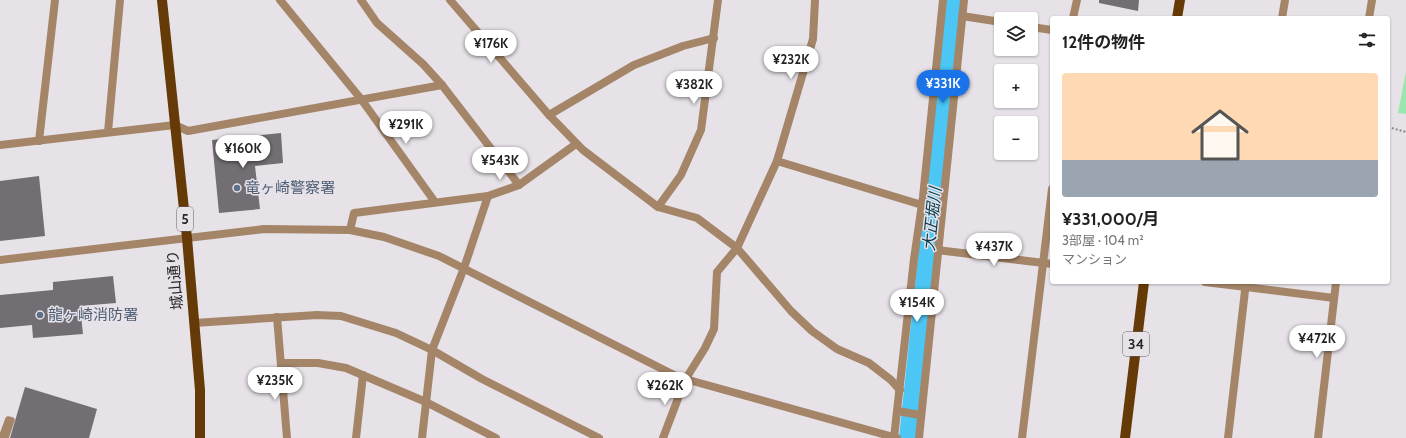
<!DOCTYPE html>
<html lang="ja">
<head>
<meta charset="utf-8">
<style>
	body { margin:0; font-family:Cabin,"Noto Sans JP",sans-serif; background:#f6f6f6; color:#222; height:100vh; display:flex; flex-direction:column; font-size:15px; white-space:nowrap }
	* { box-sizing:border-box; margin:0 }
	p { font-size:13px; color:#767676 }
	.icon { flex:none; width:22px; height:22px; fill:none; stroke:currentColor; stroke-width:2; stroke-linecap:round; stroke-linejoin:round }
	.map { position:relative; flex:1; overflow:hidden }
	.details { position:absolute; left:1050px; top:16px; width:340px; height:268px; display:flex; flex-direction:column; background:#fff; border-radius:4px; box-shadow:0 1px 3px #0004 }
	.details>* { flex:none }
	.tools { position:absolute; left:994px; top:12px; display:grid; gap:8px }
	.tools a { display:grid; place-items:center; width:44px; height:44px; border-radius:4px; background:#fff; box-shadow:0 1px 3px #0004; font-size:20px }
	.price { position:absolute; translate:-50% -34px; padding:0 9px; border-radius:14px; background:#fff; color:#222; font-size:13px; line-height:26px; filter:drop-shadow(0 1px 2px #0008) }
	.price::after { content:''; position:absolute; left:50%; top:24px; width:12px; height:9px; margin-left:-6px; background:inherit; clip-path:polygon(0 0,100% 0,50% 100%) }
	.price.on { background:#1a73e8; color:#fff }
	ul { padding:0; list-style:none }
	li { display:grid; align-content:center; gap:8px; height:212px; padding:0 12px }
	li+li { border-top:1px solid #e0e0e0 }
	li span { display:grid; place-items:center; height:124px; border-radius:4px; color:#555 }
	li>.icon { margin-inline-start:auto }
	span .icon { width:72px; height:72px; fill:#fffc; stroke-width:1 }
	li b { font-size:17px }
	h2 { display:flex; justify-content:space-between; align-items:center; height:48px; padding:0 12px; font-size:17px }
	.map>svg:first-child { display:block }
	.green { fill:#99e7ae }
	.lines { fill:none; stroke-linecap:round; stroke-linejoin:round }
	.river { stroke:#4bc6f5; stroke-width:20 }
	.building { fill:#726e73 }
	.path { stroke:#8a888c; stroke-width:2; stroke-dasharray:2 2; stroke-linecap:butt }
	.service { stroke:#a58568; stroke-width:5.5 }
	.minor { stroke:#a58568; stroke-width:8 }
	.tertiary { stroke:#a58568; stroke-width:8 }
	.primary { stroke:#653a06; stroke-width:10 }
	.service-dot { fill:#5c6f8a; stroke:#e6e2e8; stroke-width:1.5 }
	.labels { text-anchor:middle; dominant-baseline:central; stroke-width:3; stroke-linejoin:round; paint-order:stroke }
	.shield { fill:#e6e2e8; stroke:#605e62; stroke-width:1 }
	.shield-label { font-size:14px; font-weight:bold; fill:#272628 }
	.service-label { font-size:15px; fill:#4e5e75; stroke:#e6e2e8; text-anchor:start }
	.street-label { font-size:15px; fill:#272628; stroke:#e6e2e8 }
	.water-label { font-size:16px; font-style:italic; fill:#053d50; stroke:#e6e2e8 }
</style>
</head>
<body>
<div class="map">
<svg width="1406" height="438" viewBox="0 0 1406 438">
	<rect width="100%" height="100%" fill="#e6e2e8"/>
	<path class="green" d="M1406,71V114L1398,113Z"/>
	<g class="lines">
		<path class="river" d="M909,438L955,0"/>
	</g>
	<g class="building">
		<path d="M1099,0H1139L1138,11L1099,3Z"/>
		<path d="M281,133L283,163L255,166L260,209L219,213L212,140Z"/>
		<path d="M39,176L45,236L0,241V181Z"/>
		<path d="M113,276L116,303L80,306L83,334L33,338L32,325L0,328V295L53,290V282Z"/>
		<path d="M25,387L97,409L89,438H10Z"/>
	</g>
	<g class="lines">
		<path class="path" d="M1388,127L1406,132"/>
		<path class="service" d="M1,438L8,419L12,420L6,438"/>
		<g class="minor">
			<path d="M280,0L361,99L435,202"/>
			<path d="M361,0L377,23L423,64L442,85L519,185"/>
			<path d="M450,0L549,115L583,150L658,207L697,218L737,248L791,311L812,331L837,349L869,363L891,380L900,390"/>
			<path d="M962,16L1001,22"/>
			<path d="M1073,18L1077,0"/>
			<path d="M1282,18L1285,0"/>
			<path d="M1369,18L1372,0"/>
			<path d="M1031,27L1052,30"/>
			<path d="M549,115L634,65L683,46L714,38"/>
			<path d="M108,132L120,0"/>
			<path d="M39,141L55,0"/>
			<path d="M0,145L175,125L188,131L442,85"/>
			<path d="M777,161L922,205L942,209"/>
			<path d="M658,207L681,175L701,130L718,0"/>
			<path d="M350,230L354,213L488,196L519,185L576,144"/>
			<path d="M937,250L1052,264"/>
			<path d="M1205,282L1334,298"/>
			<path d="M277,317L287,438"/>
			<path d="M194,323L317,315L341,316L396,333L432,350L482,379L599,438"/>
			<path d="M282,363H318L346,368L426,402L496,438"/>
			<path d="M898,411L920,415"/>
			<path d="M356,438L363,375"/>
			<path d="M422,438L432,350L464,268L488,196"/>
			<path d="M663,438L685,380L705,348L714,329L717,272L737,248L777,161L813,39L815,0"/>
			<path d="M894,438L914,259L923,197L943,0"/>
			<path d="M919,438L964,0"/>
			<path d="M1022,438L1052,189"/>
			<path d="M1228,438L1246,282"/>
			<path d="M1318,438L1336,282"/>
		</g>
		<path class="tertiary" d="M0,260L264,229L350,230L384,237L439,256L678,377L897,438"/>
		<g class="primary">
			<path d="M162,0L187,238L200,390V438"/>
			<path d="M1177,18L1180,0"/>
			<path d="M1125,438L1144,282"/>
		</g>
	</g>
	<g class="service-dot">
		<circle cx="237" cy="188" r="4"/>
		<circle cx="40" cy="315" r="4"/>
	</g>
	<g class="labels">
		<g class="shield">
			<rect x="177" y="207" width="16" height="24" rx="3"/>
			<rect x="1123" y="332" width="26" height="24" rx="3"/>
		</g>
		<g class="shield-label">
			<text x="185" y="219">5</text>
			<text x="1136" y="344">34</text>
		</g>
		<g class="service-label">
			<text x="245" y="188">竜ヶ崎警察署</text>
			<text x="48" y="315">龍ヶ崎消防署</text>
		</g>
		<g class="street-label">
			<text transform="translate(175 280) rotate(-95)">城山通り</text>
		</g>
		<g class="water-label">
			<text transform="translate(932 219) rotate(-84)">大正堀川</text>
		</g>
	</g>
</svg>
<div class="tools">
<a><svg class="icon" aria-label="layers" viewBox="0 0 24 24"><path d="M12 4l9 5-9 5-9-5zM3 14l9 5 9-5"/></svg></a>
<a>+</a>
<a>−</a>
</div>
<b class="price" style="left:491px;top:64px">¥176K</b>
<b class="price" style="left:791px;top:80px">¥232K</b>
<b class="price on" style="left:943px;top:104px">¥331K</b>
<b class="price" style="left:694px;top:105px">¥382K</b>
<b class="price" style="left:406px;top:145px">¥291K</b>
<b class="price" style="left:243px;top:169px">¥160K</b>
<b class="price" style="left:500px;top:181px">¥543K</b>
<b class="price" style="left:994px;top:267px">¥437K</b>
<b class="price" style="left:917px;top:323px">¥154K</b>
<b class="price" style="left:1317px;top:359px">¥472K</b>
<b class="price" style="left:275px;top:401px">¥235K</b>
<b class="price" style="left:665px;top:406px">¥262K</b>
<section class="details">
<h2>12件の物件<svg class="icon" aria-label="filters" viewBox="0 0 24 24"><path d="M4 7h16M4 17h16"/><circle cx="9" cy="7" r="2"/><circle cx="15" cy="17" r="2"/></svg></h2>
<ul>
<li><span style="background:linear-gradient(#ffd9b3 70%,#9aa5b1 0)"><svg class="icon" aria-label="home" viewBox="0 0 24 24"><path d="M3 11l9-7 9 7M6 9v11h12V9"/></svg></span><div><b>¥331,000/月</b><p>3部屋 · 104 m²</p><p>マンション</p></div></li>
</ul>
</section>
</div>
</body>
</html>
